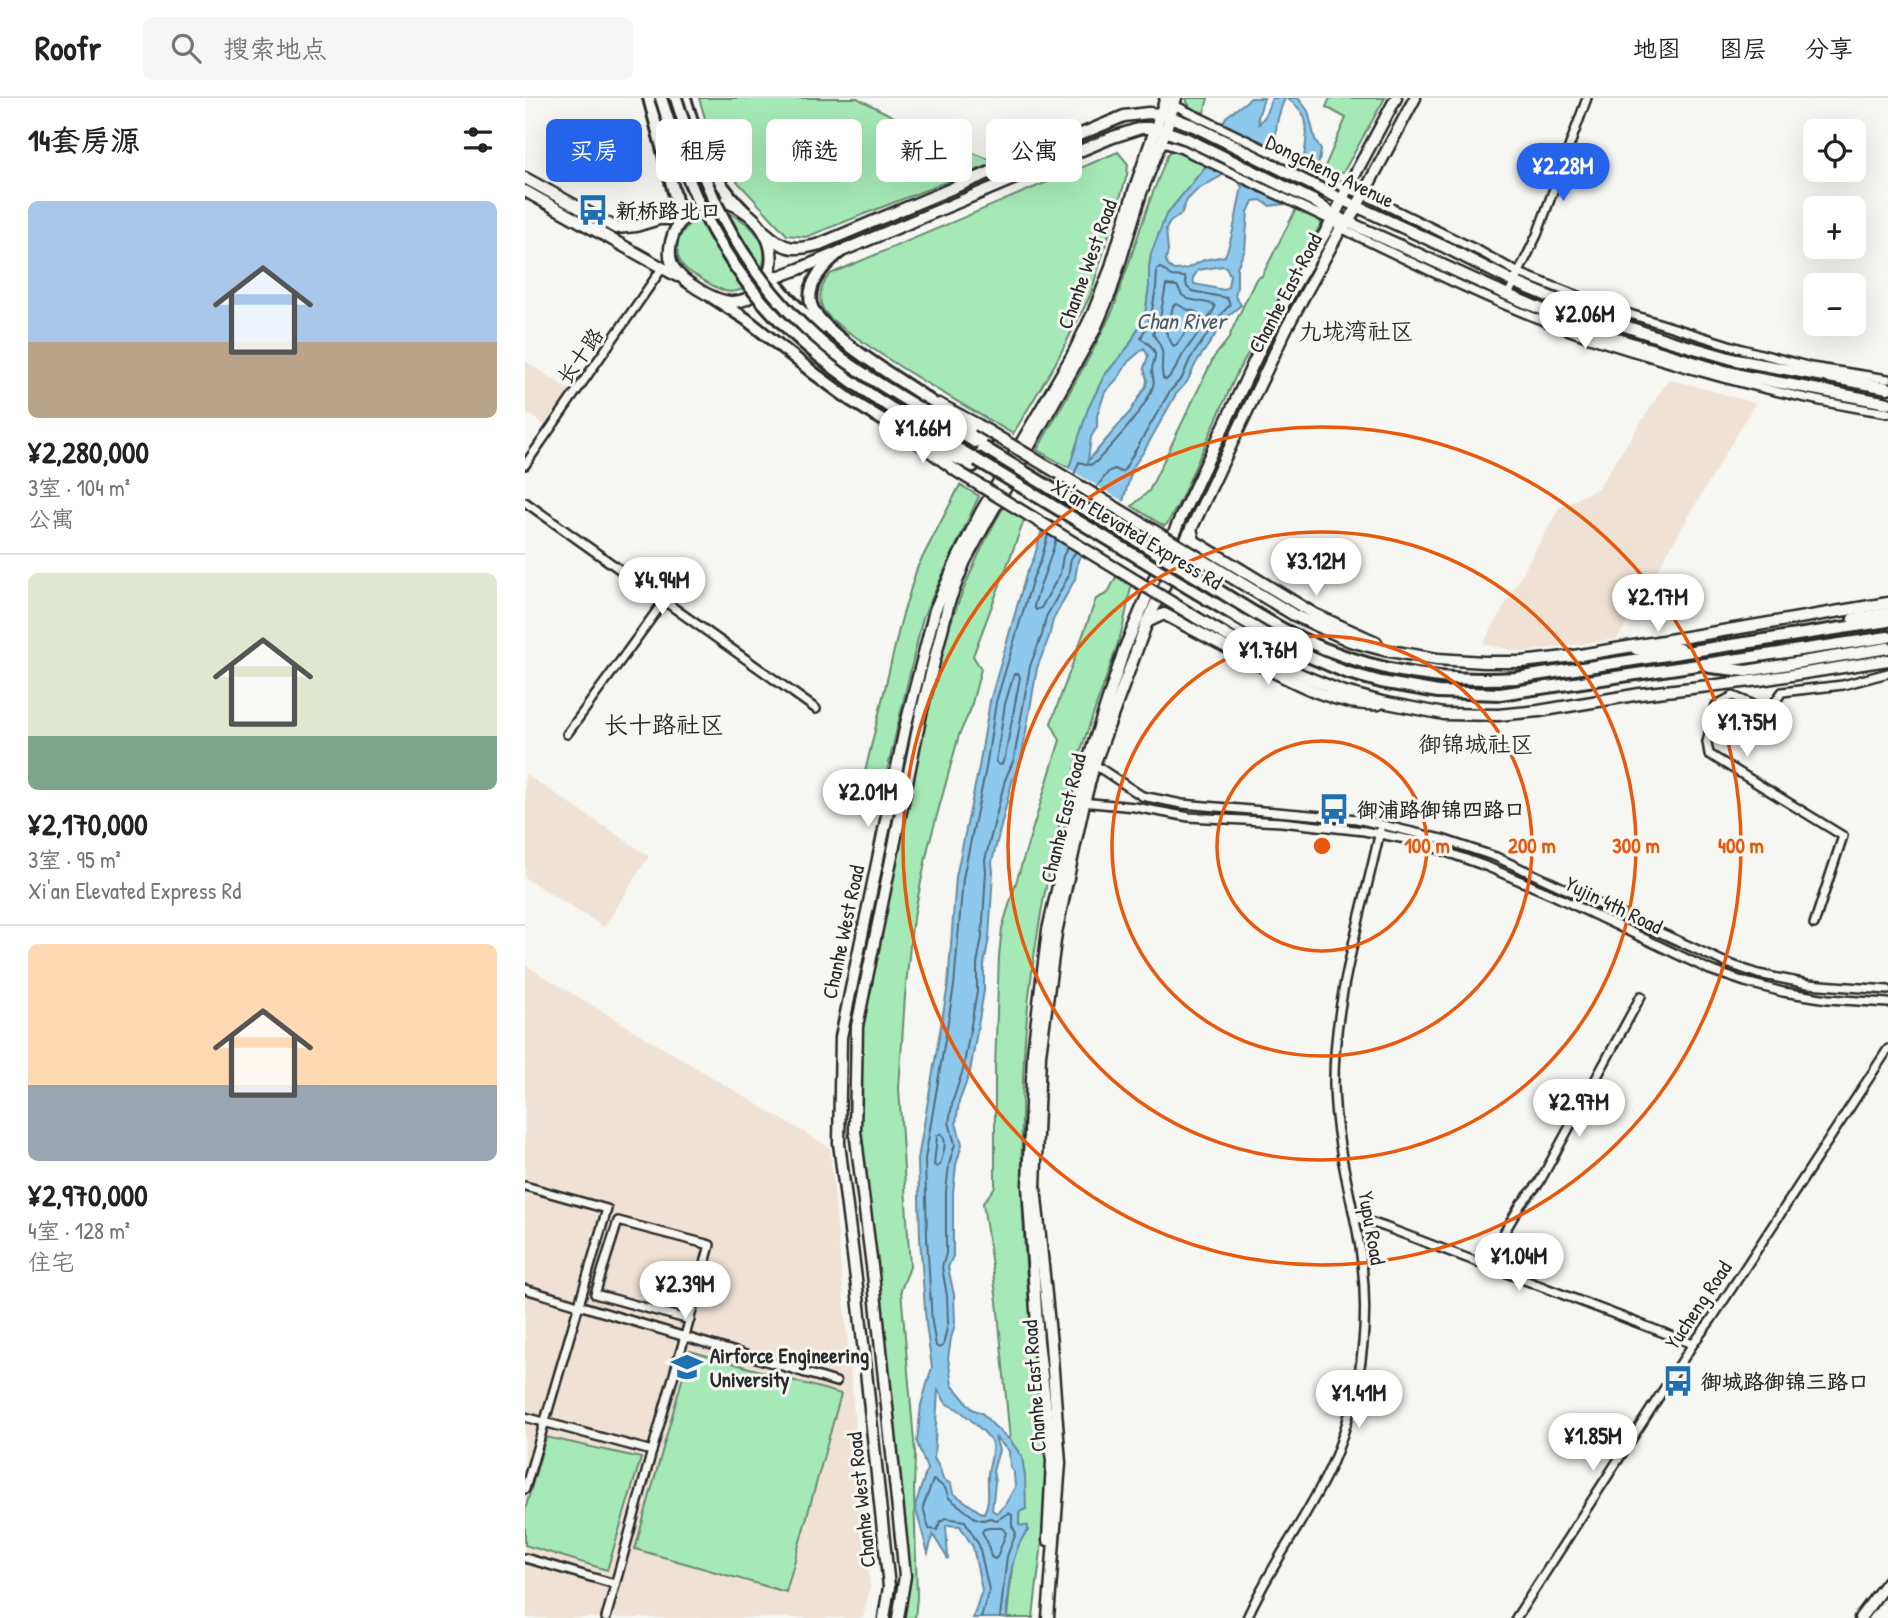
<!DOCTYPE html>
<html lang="zh">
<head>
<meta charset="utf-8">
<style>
	body { margin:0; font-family:"Patrick Hand","LXGW WenKai TC",sans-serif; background:#f6f6f6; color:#222; height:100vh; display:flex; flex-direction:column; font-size:26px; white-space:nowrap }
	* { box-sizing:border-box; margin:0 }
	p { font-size:23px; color:#767676 }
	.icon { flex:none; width:38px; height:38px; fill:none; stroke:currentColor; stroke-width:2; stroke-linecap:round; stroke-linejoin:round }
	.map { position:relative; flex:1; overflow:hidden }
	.drawer { display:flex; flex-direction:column; background:#fff; width:525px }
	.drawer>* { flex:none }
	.top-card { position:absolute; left:21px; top:21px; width:665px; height:63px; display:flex; gap:14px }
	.tools { position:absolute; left:1278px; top:21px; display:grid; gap:14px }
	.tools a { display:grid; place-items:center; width:63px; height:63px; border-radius:10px; background:#fff; box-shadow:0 7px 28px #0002; font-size:35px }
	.price { position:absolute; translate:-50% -60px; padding:0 16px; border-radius:24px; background:#fff; color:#222; font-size:23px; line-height:46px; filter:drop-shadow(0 2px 4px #0008) }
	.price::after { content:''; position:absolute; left:50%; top:42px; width:21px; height:16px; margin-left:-10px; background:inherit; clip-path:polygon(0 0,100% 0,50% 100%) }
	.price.on { background:#2563eb; color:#fff }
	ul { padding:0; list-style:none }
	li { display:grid; align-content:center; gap:14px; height:371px; padding:0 28px }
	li+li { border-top:2px solid #e0e0e0 }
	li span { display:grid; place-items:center; height:217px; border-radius:10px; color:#555 }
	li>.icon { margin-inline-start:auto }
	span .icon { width:126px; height:126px; fill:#fffc; stroke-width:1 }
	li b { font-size:30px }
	h2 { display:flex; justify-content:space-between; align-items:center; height:84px; padding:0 28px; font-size:30px }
	.tag { padding:0 24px; border-radius:10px; background:#fff; box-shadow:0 7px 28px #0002; font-size:24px; line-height:63px }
	.tag.on { background:#2563eb; color:#fff }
	header { display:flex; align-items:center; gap:42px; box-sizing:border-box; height:98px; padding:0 35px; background:#fff; border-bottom:2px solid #e0e0e0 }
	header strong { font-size:33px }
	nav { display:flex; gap:38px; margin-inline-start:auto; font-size:24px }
	.search { width:490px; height:63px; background:#f6f6f6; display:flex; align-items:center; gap:18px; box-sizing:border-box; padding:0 24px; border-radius:10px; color:#767676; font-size:26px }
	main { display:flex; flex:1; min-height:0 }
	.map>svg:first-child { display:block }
	.built { fill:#efe2d5 }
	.green { fill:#a5eab6; stroke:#688a70; stroke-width:2 }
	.water { fill:#8dc9ed; stroke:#668a9f; stroke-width:2; fill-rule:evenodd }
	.pier { fill:#f6f6f2 }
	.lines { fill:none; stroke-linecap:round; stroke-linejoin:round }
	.shore { stroke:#526a79; stroke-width:2 }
	.minor-casing { stroke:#2b2b2b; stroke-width:12 }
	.major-casing { stroke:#2b2b2b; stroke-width:15 }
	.highway-casing { stroke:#2b2b2b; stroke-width:16 }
	.minor { stroke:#f6f6f2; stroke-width:7 }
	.major { stroke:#f6f6f2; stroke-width:10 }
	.highway { stroke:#f6f6f2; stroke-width:10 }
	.major-bridge-casing { stroke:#2b2b2b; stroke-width:15; stroke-linecap:butt }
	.highway-bridge-casing { stroke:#2b2b2b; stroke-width:16; stroke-linecap:butt }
	.major-bridge { stroke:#f6f6f2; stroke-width:10 }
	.highway-bridge { stroke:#f6f6f2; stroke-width:10 }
	.ring { fill:none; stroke:#e8590c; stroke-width:3.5 }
	.labels { text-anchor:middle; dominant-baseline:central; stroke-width:6; stroke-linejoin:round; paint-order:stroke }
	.street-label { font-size:21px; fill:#2b2b2b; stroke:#f6f6f2 }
	.poi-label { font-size:21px; font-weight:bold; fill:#2b2b2b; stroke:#f6f6f2; text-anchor:start }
	.water-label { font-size:23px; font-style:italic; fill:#485a65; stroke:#f6f6f2 }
	.neighbourhood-label { font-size:23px; fill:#2b2b2b; stroke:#f6f6f2 }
	.quarter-label { font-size:24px; fill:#2b2b2b; stroke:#f6f6f2 }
	.centre { fill:#e8590c; stroke:#f6f6f2; stroke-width:3.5 }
	.ring-label { font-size:21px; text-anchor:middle; font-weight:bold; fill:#e8590c; stroke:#f6f6f2; stroke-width:6; stroke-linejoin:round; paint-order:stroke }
</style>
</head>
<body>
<header>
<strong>Roofr</strong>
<div class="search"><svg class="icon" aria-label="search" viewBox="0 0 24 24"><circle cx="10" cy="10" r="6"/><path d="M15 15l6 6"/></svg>搜索地点</div>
<nav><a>地图</a><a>图层</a><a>分享</a></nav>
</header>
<main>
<section class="drawer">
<h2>14套房源<svg class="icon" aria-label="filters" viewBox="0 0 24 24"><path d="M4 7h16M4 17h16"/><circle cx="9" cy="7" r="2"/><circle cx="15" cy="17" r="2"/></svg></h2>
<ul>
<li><span style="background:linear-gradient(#a9c7e8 65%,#b9a48a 0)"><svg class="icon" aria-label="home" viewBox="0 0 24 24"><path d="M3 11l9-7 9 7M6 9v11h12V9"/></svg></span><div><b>¥2,280,000</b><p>3室 · 104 m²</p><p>公寓</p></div></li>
<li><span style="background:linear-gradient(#dfe7d0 75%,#7fa58c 0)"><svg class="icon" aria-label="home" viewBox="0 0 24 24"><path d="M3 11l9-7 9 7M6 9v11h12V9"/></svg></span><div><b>¥2,170,000</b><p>3室 · 95 m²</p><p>Xi'an Elevated Express Rd</p></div></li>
<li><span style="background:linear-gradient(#ffd9b3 65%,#9aa5b1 0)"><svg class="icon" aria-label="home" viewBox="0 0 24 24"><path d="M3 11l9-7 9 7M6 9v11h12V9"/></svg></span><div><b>¥2,970,000</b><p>4室 · 128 m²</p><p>住宅</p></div></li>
</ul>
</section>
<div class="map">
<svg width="1363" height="1520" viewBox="0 0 1363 1520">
	<rect width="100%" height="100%" fill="#f6f6f2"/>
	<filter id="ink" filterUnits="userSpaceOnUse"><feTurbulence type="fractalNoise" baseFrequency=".0143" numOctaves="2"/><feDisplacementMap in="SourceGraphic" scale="14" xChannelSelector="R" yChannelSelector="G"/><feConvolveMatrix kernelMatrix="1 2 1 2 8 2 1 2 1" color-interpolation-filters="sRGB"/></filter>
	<g filter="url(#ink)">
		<g class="built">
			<path d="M0,263L45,292L20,327L0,314Z"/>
			<path d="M1144,281L1230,305L1092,541L997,554L958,546L1034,410L1073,390Z"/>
			<path d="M0,676L124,758L79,829L0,780Z"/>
			<path d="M0,867L305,1050L345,1489L338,1520H0Z"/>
		</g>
		<g class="green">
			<path d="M174,0H332L414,42L472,64L281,139L262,137L209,80L185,37Z"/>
			<path d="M661,0H683L679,15L674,13L673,16C667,12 662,7 661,0Z"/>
			<path d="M805,0H860L819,73C812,80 805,77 798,73L821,20L801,9Z"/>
			<path d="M646,53L652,54L681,68L641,117L626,156L624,170V189L620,217L604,248L579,278L563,311L544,370L512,352L567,254L588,212L625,102L643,56Z"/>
			<path d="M593,54L603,66L602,77L565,198L530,266L488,336C435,305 381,275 331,239C321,232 305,223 298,211C292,199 297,186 305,176Z"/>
			<path d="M771,111L782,117L784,115C790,118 794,120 796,126L712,275L655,403L642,426L639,428L607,408L624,393L689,259L705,239L706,234L731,181L737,178Z"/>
			<path d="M190,112C212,114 241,135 239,160C239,169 232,177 227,183C209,203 193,191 175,180C167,175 159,172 155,163C144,139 169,116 190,112Z"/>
			<path d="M435,387L454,398L398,519L360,682L340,674L376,523L392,470Z"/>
			<path d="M478,410H484L500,420L448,558L456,571L445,613L434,637L403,750L387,828L380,898L374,990L385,1169L376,1192L390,1355L389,1393L392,1499L390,1520H376L378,1453L332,999L333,924L409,574C427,517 448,461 478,410Z"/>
			<path d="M593,475L607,483C603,503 600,525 593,545C581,582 567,618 555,655C525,749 505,858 499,956C495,1032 496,1107 502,1183C507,1245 519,1306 521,1367C523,1417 513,1470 508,1520H482L488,1460L497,1438L494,1427L497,1359L485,1342L472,1203L458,1105L470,1089V971L474,858L477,830L535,642L526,625L571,501L583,495Z"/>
			<path d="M165,1253L316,1296L261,1494L110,1451Z"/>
			<path d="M21,1339L116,1360L82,1472L0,1447V1412Z"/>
		</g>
		<path class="water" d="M726,0H739L733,19L734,26L740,18L747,0H760C754,14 745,40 757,54C762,59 770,63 776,67C780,58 780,53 781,44C783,22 781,13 761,0H773L783,13L790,41L796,52L794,64L790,74L759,106L745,108L736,102L728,103L723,114L720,152L712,169V189L710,198L716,207L704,217L671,265L662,284L651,296L619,353L608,369L598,403L553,462L550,481L528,522L524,539L512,570L496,663L487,684L467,764L468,774L464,840L459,866V893L445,974L434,1004L431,1025L437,1046L431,1067L428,1095V1158L423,1169L429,1197L430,1227L426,1240L423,1260L427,1287L447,1311L457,1315L468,1327L485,1342L497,1359L500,1378L501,1411L494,1414V1427L503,1428V1433C487,1448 481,1498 482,1520H448L457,1492L448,1449L435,1428L421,1427L423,1461L408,1437L403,1455L390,1408L402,1371L392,1344L396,1307L407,1269L401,1226L395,1140L393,1061L423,887L431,779L454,669L465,603L501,477L509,460L521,417L544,370L563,311L579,278L604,248L620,217L624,189V170L626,156L641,117L681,68L696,40L698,25L701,19ZM708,75L717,89C712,111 709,138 700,158L679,162L661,171L649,172L643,168L641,162L643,153L641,131L645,124L656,116L662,102L672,92L698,77ZM698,168L701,169L705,177L703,189L699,192L669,186L668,180L673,172ZM619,250L623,258L619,270L622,282L621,288L605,314L563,363L566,339L572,329V318L580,294L594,279L603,264ZM413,1292C416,1296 419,1303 422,1306C425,1308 429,1309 432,1311C439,1315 466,1339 467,1345C470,1355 463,1367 463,1377C462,1391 466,1402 459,1415L455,1414L428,1395L426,1386L418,1381L415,1371L409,1360ZM470,1339L484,1353L485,1369L489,1375L490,1389L480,1407L472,1415L467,1412L470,1384L468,1373L474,1352Z"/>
		<g class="pier">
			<path d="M695,23L795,72L779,96L768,106L764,108L706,79L678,66L687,54L693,39Z"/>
			<path d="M541,369L601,405L590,424L562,456L514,428L518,415Z"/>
		</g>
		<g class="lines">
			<g class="shore">
				<path d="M641,187L652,188L657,197L663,201L688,206L690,209C682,226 669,240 659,255C652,265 651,275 641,282L638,280C633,259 645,259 628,236L635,220Z"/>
				<path d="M652,206L661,211L671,214L673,217L652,246L649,248L647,246L641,234L645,222L648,208Z"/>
				<path d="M549,377L554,364L565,367L571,364C588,346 621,311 628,288C630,282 627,278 627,272C627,266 631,261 630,256C628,247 621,245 616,240L626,218L631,190L632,171L636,170L646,178L660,179L662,189L667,193L702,200L705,207L699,213L665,261L657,280L645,293L599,372L596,374L590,371L584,373L571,390"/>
				<path d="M523,437L516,462L508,480L471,604L461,670L438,780L429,888L400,1061L402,1139L407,1225L411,1248L414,1250L418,1248L423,1225L422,1198L417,1169L421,1156V1094L424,1066L430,1046L424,1024L428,1002L438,972L452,893V866L457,839L461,774L460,762L480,682L489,661L505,568L517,537L521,519L543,479L546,460L551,454"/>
				<path d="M531,441C525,464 515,485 509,508L511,512L516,510L535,476L538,458L543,449"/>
				<path d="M489,576H493L495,579L480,659L477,666L474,667L471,664L480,606Z"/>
				<path d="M416,1035C424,1045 417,1056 415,1067L412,1069L409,1067L412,1038Z"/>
				<path d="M464,1430H477L481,1435L472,1459L470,1461L466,1459L462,1443L457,1434L459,1431Z"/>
				<path d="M456,1520L464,1492L454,1447L440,1423L420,1420L415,1424L412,1432L404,1431L398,1409L408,1382L411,1383L420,1390L424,1400L450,1420L458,1422L465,1420L472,1422L483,1415L487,1417V1428L491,1435L482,1458L475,1520"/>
			</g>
			<defs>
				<g id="minor">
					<path d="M649,7L822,91L838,96L956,154L994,175L1079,208L1217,251L1286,269L1363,281"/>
					<path d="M635,44L657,51L807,123L816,130C888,165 960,201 1034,229C1064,241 1095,250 1125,259C1203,283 1282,303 1363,315"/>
					<path d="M983,197L1012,137L1062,0"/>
					<path d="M0,367L138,169"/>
					<path d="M0,404L291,611"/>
					<path d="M42,636L139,503"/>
					<path d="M567,665L617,698L657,706L832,721L917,741L971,759L1199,864L1233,876L1283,886L1363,892"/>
					<path d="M556,704L610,709L664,719L756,724L839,733L891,743L963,769L1030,798L1185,872L1220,884L1258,894L1303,901L1363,905"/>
					<path d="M1289,826L1318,738L1184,656L1182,644L1191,607L1208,598L1234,609L1248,607L1257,594L1318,587L1363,575"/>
					<path d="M0,1088L82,1111L0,1391"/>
					<path d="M830,1119L860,1129L1168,1246"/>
					<path d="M960,1167L996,1106L1014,1085L1116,898"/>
					<path d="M0,1191L311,1284"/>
					<path d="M0,1319L127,1353"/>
					<path d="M0,1460L90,1486"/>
					<path d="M81,1520L127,1353L160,1238L185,1147L93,1123L70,1196L165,1222"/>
					<path d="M722,1520C745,1468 780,1423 804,1372C818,1343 826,1312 833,1281C843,1228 841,1171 829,1118C820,1075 810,1033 809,988C808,902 837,817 855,733"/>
					<path d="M991,1520L1168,1246L1186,1222L1363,951"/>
				</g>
				<g id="major">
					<path d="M0,80L91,130L111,128L134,121H156"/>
					<path d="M0,93L152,178"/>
					<path d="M197,103C237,113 265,160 232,193C214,212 192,203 173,191C164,185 155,180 149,170C144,162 144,153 146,144C152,118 172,106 197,103Z"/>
					<path d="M241,135C259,152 271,153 295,146L599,18L623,15L637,16L669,28L818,102L920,149L989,184L1076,220L1145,243L1211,262L1363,290"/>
					<path d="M244,178H255L274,171L588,39L616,30H631L662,41L789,103L810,118L983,197L1061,230L1099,243L1188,270L1224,279L1363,305"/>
					<path d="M414,306L453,327"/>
					<path d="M395,346L433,374"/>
					<path d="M666,430L669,443L789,516L851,544"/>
					<path d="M678,462L769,517L825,543L859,552L912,561L959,564H997L1049,558L1363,505"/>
					<path d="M672,520L728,553L779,578L816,593L857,604L919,616L973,617L1014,613L1115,596L1235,582L1363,562"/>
					<path d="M622,524L639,516C673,534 707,553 741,570C774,587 816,609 854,606"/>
					<path d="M1111,551H1156"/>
					<path d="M523,1442L527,1363L513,1243L503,1088L508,954L523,832L552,704L563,663L599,552L654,423L748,224L807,123L822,91L871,0"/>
					<path d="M359,1520L364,1489L332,1189L314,1045L316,939L381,626L410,512L432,462L456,414L547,258L568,215L585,172L609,93L641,0"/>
					<path d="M373,1520L380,1478L348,1176L330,1033L332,928L396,616L424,504L440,463L459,428L569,233L586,193L616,95L640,34L651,0"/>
					<path d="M523,1520L535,1365L526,1246L510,1089L515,957L531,835L559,705L569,667L622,524L761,231L816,130L824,123L890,0"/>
					<path d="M1335,1520L1363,1483"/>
				</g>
				<g id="highway">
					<path d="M124,0L156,121"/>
					<path d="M160,0C173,45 185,80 219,113"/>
					<path d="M316,153C301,165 281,184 286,206C293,234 376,282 401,300C421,314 441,330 461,345"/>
					<path d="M244,178L266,203L295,231"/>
					<path d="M187,199L221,221L290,276L327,303L381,336L448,368"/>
					<path d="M404,316L450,344"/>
					<path d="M396,329L452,362"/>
					<path d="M680,484C712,504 743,525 777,541C845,573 917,585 991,580L1363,523"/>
					<path d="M672,495L764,550L820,574L856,584L913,594L975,596L1363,539"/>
					<path d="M1328,521L1363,515"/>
					<path d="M1185,569L1221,573L1363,550"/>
				</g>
			</defs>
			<use href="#minor" class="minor-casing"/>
			<use href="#major" class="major-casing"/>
			<use href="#highway" class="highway-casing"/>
			<use href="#minor" class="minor"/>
			<use href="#major" class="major"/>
			<use href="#highway" class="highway"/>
			<defs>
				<g id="major-bridge">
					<path d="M453,327L678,462"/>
					<path d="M433,374L672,520"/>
				</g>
				<g id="highway-bridge">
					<path d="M136,0C147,34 157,68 172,101C222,211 296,267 396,329"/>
					<path d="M151,0C181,98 220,181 301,248C333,274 369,295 404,316"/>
					<path d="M458,349L680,484"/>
					<path d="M452,362L672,495"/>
				</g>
			</defs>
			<use href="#major-bridge" class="major-bridge-casing"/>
			<use href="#highway-bridge" class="highway-bridge-casing"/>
			<use href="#major-bridge" class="major-bridge"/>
			<use href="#highway-bridge" class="highway-bridge"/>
		</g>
	</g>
	<g class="ring">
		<circle cx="797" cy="748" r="105"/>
		<circle cx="797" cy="748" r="210"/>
		<circle cx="797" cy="748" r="314"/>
		<circle cx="797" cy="748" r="419"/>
	</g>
	<defs>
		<symbol id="bus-bare" viewBox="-9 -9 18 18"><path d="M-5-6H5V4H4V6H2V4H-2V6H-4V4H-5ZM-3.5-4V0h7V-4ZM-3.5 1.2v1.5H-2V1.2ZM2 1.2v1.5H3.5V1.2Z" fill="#1f6fb2" stroke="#f6f6f2" stroke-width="2.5" paint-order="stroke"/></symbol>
		<symbol id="university-bare" viewBox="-9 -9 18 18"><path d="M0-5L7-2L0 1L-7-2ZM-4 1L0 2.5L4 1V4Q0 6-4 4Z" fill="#1f6fb2" stroke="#f6f6f2" stroke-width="2.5" paint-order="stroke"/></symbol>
	</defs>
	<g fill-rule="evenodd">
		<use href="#bus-bare" x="46" y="90" width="44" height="44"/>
		<use href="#bus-bare" x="787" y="689" width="44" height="44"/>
		<use href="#university-bare" x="140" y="1247" width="44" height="44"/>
		<use href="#bus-bare" x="1131" y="1261" width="44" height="44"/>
	</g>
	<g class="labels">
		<g class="street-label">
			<text transform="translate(805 73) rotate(26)">Dongcheng Avenue</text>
			<text transform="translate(562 166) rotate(-70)">Chanhe West Road</text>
			<text transform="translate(760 195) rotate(-62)">Chanhe East Road</text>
			<text transform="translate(55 258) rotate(-55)">长十路</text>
			<text transform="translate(612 436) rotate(31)">Xi'an Elevated Express Rd</text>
			<text transform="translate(538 720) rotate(-76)">Chanhe East Road</text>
			<text transform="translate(1089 807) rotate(26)">Yujin 4th Road</text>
			<text transform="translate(318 834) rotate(-78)">Chanhe West Road</text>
			<text transform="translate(847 1130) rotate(80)">Yupu Road</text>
			<text transform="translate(1173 1207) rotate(-56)">Yucheng Road</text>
			<text transform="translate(509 1288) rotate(-94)">Chanhe East Road</text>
			<text transform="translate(336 1402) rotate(-96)">Chanhe West Road</text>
		</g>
		<g class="poi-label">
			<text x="91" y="112">新桥路北口</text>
			<text x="832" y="711">御浦路御锦四路口</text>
			<text x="185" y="1257">Airforce Engineering<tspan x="185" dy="24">University</tspan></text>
			<text x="1176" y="1283">御城路御锦三路口</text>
		</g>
		<g class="water-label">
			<text x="656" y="222">Chan River</text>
		</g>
		<g class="neighbourhood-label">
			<text x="831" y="232">九垅湾社区</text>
			<text x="951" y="645">御锦城社区</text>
		</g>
		<g class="quarter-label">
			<text x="139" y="626">长十路社区</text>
		</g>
	</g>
	<circle cx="797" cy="748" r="10" class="centre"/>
	<g class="ring-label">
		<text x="902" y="755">100 m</text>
		<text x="1007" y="755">200 m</text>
		<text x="1111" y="755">300 m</text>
		<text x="1216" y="755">400 m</text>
	</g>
</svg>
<div class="tools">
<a><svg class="icon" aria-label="locate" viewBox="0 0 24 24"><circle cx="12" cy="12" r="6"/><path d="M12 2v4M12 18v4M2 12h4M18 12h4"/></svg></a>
<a>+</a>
<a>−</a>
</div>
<b class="price on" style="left:1038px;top:105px">¥2.28M</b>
<b class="price" style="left:1060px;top:253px">¥2.06M</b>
<b class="price" style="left:398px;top:367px">¥1.66M</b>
<b class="price" style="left:791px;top:500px">¥3.12M</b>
<b class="price" style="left:137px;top:519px">¥4.94M</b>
<b class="price" style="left:1133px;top:536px">¥2.17M</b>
<b class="price" style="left:743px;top:589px">¥1.76M</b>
<b class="price" style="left:1222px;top:661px">¥1.75M</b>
<b class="price" style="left:343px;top:731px">¥2.01M</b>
<b class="price" style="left:1054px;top:1041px">¥2.97M</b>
<b class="price" style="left:994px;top:1195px">¥1.04M</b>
<b class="price" style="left:160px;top:1223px">¥2.39M</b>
<b class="price" style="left:834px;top:1332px">¥1.41M</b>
<b class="price" style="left:1068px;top:1375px">¥1.85M</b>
<div class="top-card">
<a class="tag on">买房</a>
<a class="tag">租房</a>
<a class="tag">筛选</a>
<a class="tag">新上</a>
<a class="tag">公寓</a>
</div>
</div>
</main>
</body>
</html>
